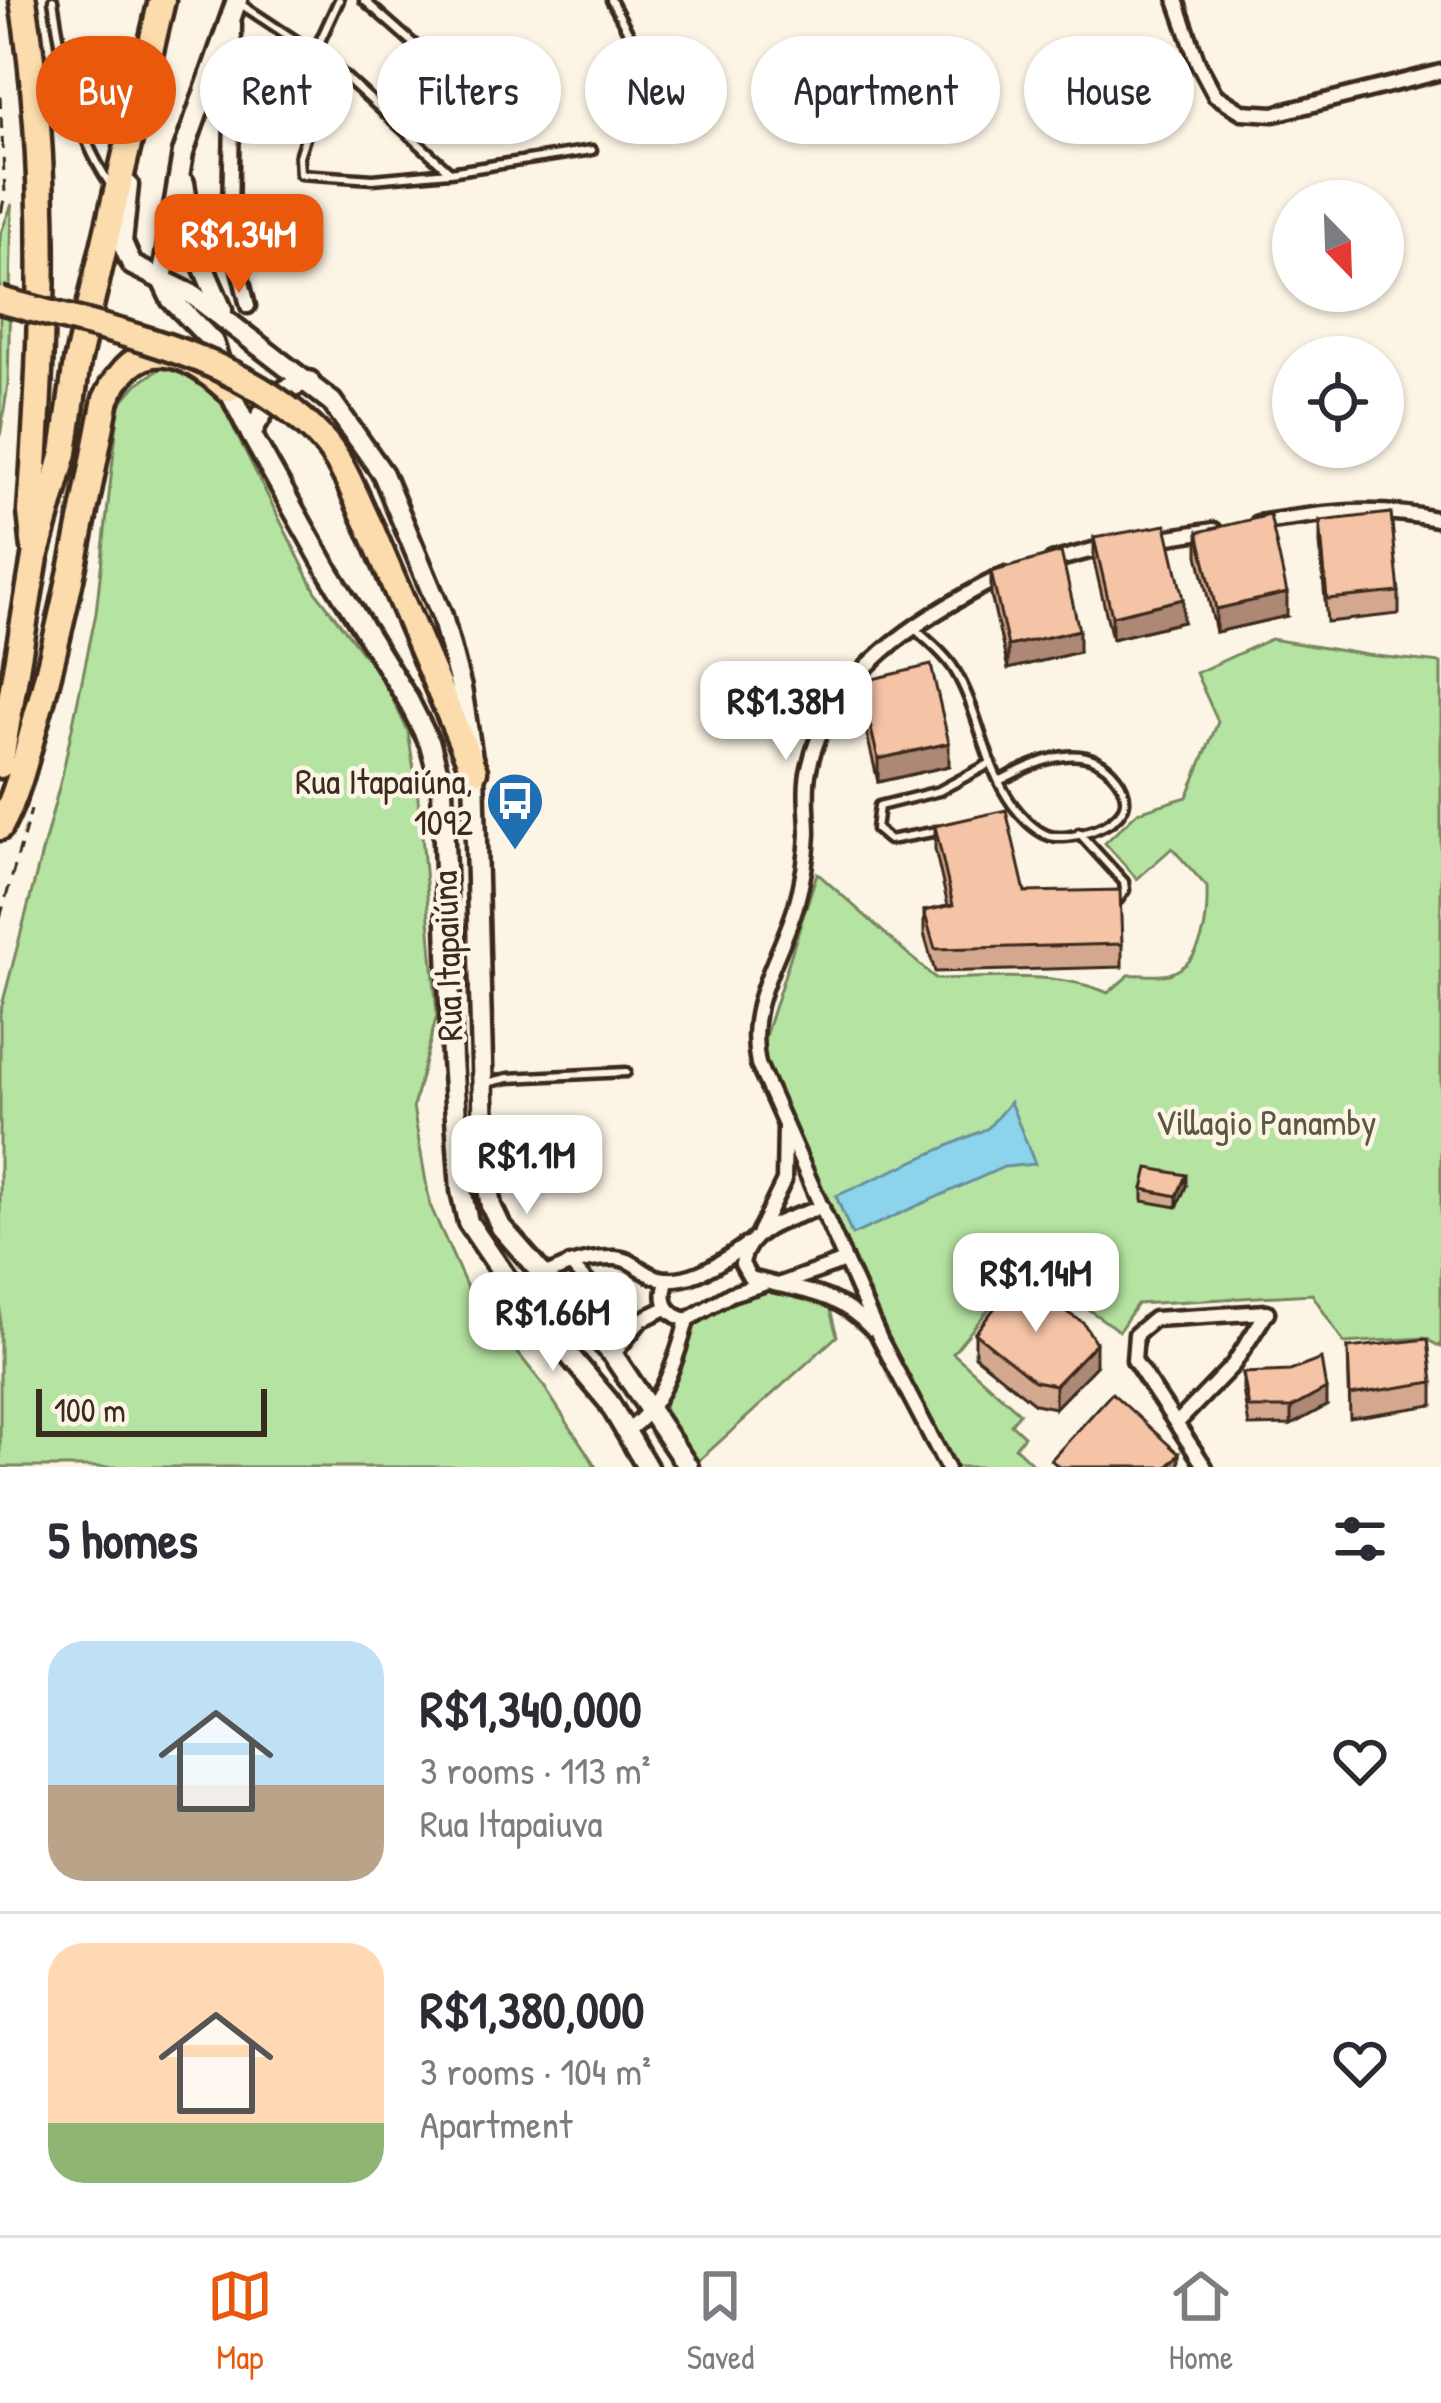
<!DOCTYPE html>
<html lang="en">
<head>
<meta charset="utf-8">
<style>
	body { margin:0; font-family:"Patrick Hand",sans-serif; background:#f2f2f3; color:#2b2b33; height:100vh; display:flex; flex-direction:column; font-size:45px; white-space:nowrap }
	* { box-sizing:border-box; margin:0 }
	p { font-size:39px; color:#7c7c81 }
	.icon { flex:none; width:66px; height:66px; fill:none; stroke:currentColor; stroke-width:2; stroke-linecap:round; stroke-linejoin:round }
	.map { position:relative; height:1467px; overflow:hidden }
	.drawer { display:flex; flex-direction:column; background:#fff; flex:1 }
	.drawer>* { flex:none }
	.top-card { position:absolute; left:36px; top:36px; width:1371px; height:108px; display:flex; gap:24px }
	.needle { width:78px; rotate:157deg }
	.fabs { position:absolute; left:1272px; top:180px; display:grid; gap:24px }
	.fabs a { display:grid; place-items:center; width:132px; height:132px; border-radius:50%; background:#fff; box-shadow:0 3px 9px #0004; font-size:60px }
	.scale { position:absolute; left:36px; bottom:30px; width:231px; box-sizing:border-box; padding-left:12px; border:6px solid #3b2a1e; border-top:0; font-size:33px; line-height:42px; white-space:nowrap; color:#3b2a1e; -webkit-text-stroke:9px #fcf5e5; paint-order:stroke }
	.price { position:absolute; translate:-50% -102px; padding:0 27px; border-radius:24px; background:#fff; color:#222; font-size:39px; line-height:78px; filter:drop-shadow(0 3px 6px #0008) }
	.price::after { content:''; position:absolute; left:50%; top:72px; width:36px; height:27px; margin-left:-18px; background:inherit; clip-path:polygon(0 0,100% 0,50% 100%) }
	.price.current { background:#ea580c; color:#fff }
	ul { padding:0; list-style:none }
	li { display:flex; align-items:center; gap:36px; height:300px; padding:0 48px }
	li+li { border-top:3px solid #e1e1e2 }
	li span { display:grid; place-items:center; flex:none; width:336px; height:240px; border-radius:36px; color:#555 }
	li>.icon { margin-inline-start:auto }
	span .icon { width:144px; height:144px; fill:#fffc; stroke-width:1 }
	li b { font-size:51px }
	h2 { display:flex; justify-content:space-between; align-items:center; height:144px; padding:0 48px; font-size:51px }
	.chip { padding:0 42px; border-radius:54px; background:#fff; box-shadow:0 3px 9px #0004; font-size:42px; line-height:108px }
	.chip.current { background:#ea580c; color:#fff }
	.tabs { display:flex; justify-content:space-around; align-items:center; height:168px; border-top:3px solid #e1e1e2; background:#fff; font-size:33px; color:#7c7c81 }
	.tabs a { display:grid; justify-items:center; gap:6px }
	.tabs .current { color:#ea580c }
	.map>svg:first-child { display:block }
	.green { fill:#b5e3a1; stroke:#788660; stroke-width:3 }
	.water { fill:#8bd4ec; stroke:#6b909a; stroke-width:3 }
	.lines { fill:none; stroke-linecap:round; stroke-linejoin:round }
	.service-casing { stroke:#3b2a1e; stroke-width:15 }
	.minor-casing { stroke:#3b2a1e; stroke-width:21 }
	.secondary-casing { stroke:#3b2a1e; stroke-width:27 }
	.motorway-casing { stroke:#3b2a1e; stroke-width:33 }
	.path { stroke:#3b2a1e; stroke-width:3; stroke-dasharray:12 9; stroke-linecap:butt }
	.service { stroke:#fcf5e5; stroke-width:6 }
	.minor { stroke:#fcf5e5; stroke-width:12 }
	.secondary { stroke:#fcf5e5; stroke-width:18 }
	.motorway { stroke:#fcdcac; stroke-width:24 }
	.motorway-bridge-casing { stroke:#3b2a1e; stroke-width:33; stroke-linecap:butt }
	.motorway-bridge { stroke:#fcdcac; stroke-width:24 }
	.wall { fill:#d3a88e; stroke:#3b2a1e; stroke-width:3 }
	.shaded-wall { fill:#ac8874; stroke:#3b2a1e; stroke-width:3 }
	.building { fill:#f5c3a5; stroke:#3b2a1e; stroke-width:3 }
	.labels { text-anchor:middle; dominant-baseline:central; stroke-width:9; stroke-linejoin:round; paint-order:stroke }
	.poi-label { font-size:36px; fill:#3b2a1e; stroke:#fcf5e5; text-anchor:end }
	.street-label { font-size:36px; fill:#3b2a1e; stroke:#fcf5e5 }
	.park-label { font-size:36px; fill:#5a583f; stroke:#fcf5e5 }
</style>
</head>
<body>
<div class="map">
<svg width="1441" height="1467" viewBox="0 0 1441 1467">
	<rect width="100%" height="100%" fill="#fcf5e5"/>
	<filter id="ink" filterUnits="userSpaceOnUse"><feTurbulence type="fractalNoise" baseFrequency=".00833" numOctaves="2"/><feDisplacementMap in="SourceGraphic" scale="24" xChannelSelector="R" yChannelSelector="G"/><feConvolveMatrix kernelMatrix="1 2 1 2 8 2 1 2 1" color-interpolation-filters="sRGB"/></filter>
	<g filter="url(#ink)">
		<g class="green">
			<path d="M12,204L8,384L0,437V235Z"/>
			<path d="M161,368C185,371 200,376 217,395L316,592L384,681L408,731L420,811L437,1015L413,1107L430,1205L469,1292L541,1382L596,1467H0V1013L62,776L96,613L119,405L137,384Z"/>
			<path d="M1271,639L1367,655L1441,663V1347L1424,1338L1344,1343L1312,1294L1137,1304L1119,1331L1025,1265L953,1353L1020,1413L1011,1424L1024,1436L1015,1447L1036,1467H958L949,1459L886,1334L761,1049L817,873L936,979C994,978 1057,971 1108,993L1129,975C1141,974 1158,977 1169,974C1205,962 1208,918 1207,887L1172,848L1137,879L1105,843L1138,812L1187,797L1218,722L1196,673Z"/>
			<path d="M764,1288L828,1302L837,1336L696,1463C687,1448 668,1426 665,1410C660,1383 686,1349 692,1323L732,1298Z"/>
		</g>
		<path class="water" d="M1010,1102L1035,1164L1004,1167L852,1235L836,1196L988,1128Z"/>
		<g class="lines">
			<defs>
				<g id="service">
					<path d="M53,0C63,64 73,130 110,184"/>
					<path d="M364,0L501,121"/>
					<path d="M611,0L649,71"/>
					<path d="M239,3L330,63L450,172L592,150"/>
					<path d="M315,52L339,0"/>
					<path d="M330,63L299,156L300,174L373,179L449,172"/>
					<path d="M71,96L101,102L132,97"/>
					<path d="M915,629C928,641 944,653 954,669C980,711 983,763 1012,804C1020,815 1034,830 1047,835C1066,843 1122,827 1125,802C1126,793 1121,783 1116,777C1084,736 1035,763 999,781"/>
					<path d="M938,831L889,840L876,829L879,806L939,791L991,763"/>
					<path d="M1079,833L1124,882L1125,890L1118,900"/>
					<path d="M486,1083L508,1078L626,1072"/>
				</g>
				<g id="minor">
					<path d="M1176,0L1198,63L1215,95L1242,112L1274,114L1441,72"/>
					<path d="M234,24L230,213L233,245L248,306"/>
					<path d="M1258,523C1324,513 1375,505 1441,520"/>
					<path d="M1157,539L1214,530"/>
					<path d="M1052,561L1108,546"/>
					<path d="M822,1207C791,1219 748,1226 742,1264L750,1278L778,1285L845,1261"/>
					<path d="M759,1232L784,1181L785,1126"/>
					<path d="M570,1264L632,1331"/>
					<path d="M668,1279C660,1299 665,1314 687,1320"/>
					<path d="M779,1285C817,1292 845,1301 872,1329"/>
					<path d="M515,1291C548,1274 577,1257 615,1258C631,1259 636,1267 649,1274C682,1291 720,1263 746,1245"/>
					<path d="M613,1355L641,1320L666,1308"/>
					<path d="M1178,1422L1233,1365L1267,1312"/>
					<path d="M626,1431C661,1410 677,1358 687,1320L731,1294L763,1284"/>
					<path d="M947,1467L880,1339L758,1064C745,1003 779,962 796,906C802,884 807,857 808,834C808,813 804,790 809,769C828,673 922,616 1004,575"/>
					<path d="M1205,1467L1134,1360L1136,1334L1154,1319L1267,1312"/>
				</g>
				<g id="secondary">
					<path d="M237,0L183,153L162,280L171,299L213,342L228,389L251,434L329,573L408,700L430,744L442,788L452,1060L461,1190L468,1222L515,1291L608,1401L647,1467"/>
					<path d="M184,183L194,245L222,310"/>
					<path d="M128,185L122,242L132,265L193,295L332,402L383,474L442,616L461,688L474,771L485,1172L491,1206L501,1227L613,1355L688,1467"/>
					<path d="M251,434C264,408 278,387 309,381"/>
				</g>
				<g id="motorway">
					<path d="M23,0C50,171 43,339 31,512L35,549"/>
					<path d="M370,527L474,771"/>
					<path d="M0,765L35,557L64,453L77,362L162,0"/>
					<path d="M0,827C20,789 28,747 40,705C67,604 86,502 106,399C137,333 182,347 228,389"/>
				</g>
			</defs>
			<use href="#service" class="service-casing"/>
			<use href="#minor" class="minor-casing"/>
			<use href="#secondary" class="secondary-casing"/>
			<use href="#motorway" class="motorway-casing"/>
			<g class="path">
				<path d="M0,96L5,194L0,219"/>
				<path d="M0,918L31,810"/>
			</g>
			<use href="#service" class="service"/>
			<use href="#minor" class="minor"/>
			<use href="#secondary" class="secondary"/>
			<use href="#motorway" class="motorway"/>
			<defs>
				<path id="motorway-bridge" d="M0,300C109,331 240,352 321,438C344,463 355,497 370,527"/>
			</defs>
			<use href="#motorway-bridge" class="motorway-bridge-casing"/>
			<use href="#motorway-bridge" class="motorway-bridge"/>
		</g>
		<g class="wall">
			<path d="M1320,521L1399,592V614L1327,622L1320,544Z"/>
			<path d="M1198,532L1287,616L1216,632L1198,555Z"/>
			<path d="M1094,538L1183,622L1112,639L1094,561Z"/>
			<path d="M991,572L1079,652L1008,669L991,595Z"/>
			<path d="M860,682L949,766L878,782L860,705Z"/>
			<path d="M935,826L1025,892L1122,944V967L935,972L924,934V911L948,906L935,849Z"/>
			<path d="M1186,1186L1177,1207L1143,1201V1189Z"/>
			<path d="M975,1333L1096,1366L1055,1408L1035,1404L975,1356Z"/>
			<path d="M1348,1348L1433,1382V1405L1350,1418Z"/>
			<path d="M1243,1373L1326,1406L1291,1425L1249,1426L1243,1390Z"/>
		</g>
		<g class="shaded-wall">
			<path d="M1287,593V616L1216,632V609Z"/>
			<path d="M1183,599V622L1112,639V616Z"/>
			<path d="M1079,630V652L1008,669V646Z"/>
			<path d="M949,743V766L878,782V759Z"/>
			<path d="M1186,1175V1186L1177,1207V1196Z"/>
			<path d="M1096,1343V1366L1055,1408V1385Z"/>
			<path d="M1326,1389V1406L1291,1425V1408Z"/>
			<path d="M1179,1454V1467H1167Z"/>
		</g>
		<g class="building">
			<path d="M1391,513L1399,592L1327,599L1320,521Z"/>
			<path d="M1270,515L1287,593L1216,609L1198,532Z"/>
			<path d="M1166,525L1183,599L1112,616L1094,538Z"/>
			<path d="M1061,552L1079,630L1008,646L991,572Z"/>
			<path d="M931,665L949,743L878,759L860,682Z"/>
			<path d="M1006,810L1025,892L1120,890L1122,944L935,949L924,911L953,905L935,826Z"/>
			<path d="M1148,1168L1186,1175L1177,1196L1143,1189Z"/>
			<path d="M1015,1282L1083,1322L1096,1343L1055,1385L1035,1381L975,1333Z"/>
			<path d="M1428,1339L1433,1382L1350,1395L1348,1348Z"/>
			<path d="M1321,1359L1326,1389L1291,1408H1249L1243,1373L1290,1371Z"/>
			<path d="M1112,1393L1179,1454L1167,1467H1059L1051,1460Z"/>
		</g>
	</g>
	<defs>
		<symbol id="bus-pin" viewBox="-11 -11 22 30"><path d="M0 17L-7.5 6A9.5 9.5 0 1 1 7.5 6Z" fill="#1f6fb2" stroke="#fcf5e5"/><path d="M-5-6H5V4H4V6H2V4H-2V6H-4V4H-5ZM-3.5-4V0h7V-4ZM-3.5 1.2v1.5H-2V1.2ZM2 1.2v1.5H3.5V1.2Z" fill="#fff"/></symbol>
	</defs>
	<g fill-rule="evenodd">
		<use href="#bus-pin" x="482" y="768" width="66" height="90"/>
	</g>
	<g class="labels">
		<g class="poi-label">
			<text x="473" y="780">Rua Itapaiúna,<tspan x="473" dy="41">1092</tspan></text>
		</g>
		<g class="street-label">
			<text transform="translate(446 956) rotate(-92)">Rua Itapaiúna</text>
		</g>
		<g class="park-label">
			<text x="1266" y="1121">Villagio Panamby</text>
		</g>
	</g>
</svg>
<div class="fabs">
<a><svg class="needle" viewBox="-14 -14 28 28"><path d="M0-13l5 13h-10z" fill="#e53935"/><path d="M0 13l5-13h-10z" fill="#7c7c81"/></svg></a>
<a><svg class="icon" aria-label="locate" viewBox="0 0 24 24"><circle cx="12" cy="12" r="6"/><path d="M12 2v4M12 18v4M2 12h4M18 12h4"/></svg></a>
</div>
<div class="scale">100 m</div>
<b class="price current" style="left:239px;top:296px">R$1.34M</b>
<b class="price" style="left:786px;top:763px">R$1.38M</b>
<b class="price" style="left:527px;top:1217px">R$1.1M</b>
<b class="price" style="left:1036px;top:1335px">R$1.14M</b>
<b class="price" style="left:553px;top:1374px">R$1.66M</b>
<div class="top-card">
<a class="chip current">Buy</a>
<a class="chip">Rent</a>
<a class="chip">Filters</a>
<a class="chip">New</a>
<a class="chip">Apartment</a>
<a class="chip">House</a>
</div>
</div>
<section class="drawer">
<h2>5 homes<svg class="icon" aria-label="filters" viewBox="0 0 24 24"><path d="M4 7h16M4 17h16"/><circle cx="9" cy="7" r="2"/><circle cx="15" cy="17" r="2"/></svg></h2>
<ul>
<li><span style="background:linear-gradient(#bfe0f5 60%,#b9a48a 0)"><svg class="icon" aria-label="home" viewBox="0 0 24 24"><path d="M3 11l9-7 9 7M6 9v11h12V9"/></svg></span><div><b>R$1,340,000</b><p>3 rooms · 113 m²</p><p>Rua Itapaiuva</p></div><svg class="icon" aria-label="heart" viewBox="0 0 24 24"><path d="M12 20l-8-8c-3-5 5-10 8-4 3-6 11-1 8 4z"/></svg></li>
<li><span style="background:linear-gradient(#ffd9b3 75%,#8fb573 0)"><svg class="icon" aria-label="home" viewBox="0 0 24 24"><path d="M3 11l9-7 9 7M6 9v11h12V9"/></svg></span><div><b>R$1,380,000</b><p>3 rooms · 104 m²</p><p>Apartment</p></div><svg class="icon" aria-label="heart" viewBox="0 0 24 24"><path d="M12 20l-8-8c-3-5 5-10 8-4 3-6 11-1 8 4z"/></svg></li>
</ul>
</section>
<nav class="tabs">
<a class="current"><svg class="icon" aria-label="map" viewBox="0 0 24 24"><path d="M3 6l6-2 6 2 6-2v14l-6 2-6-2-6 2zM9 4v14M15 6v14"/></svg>Map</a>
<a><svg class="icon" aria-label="saved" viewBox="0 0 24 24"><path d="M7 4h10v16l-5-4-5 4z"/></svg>Saved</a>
<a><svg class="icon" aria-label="home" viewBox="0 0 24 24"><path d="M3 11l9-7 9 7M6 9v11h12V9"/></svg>Home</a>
</nav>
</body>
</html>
